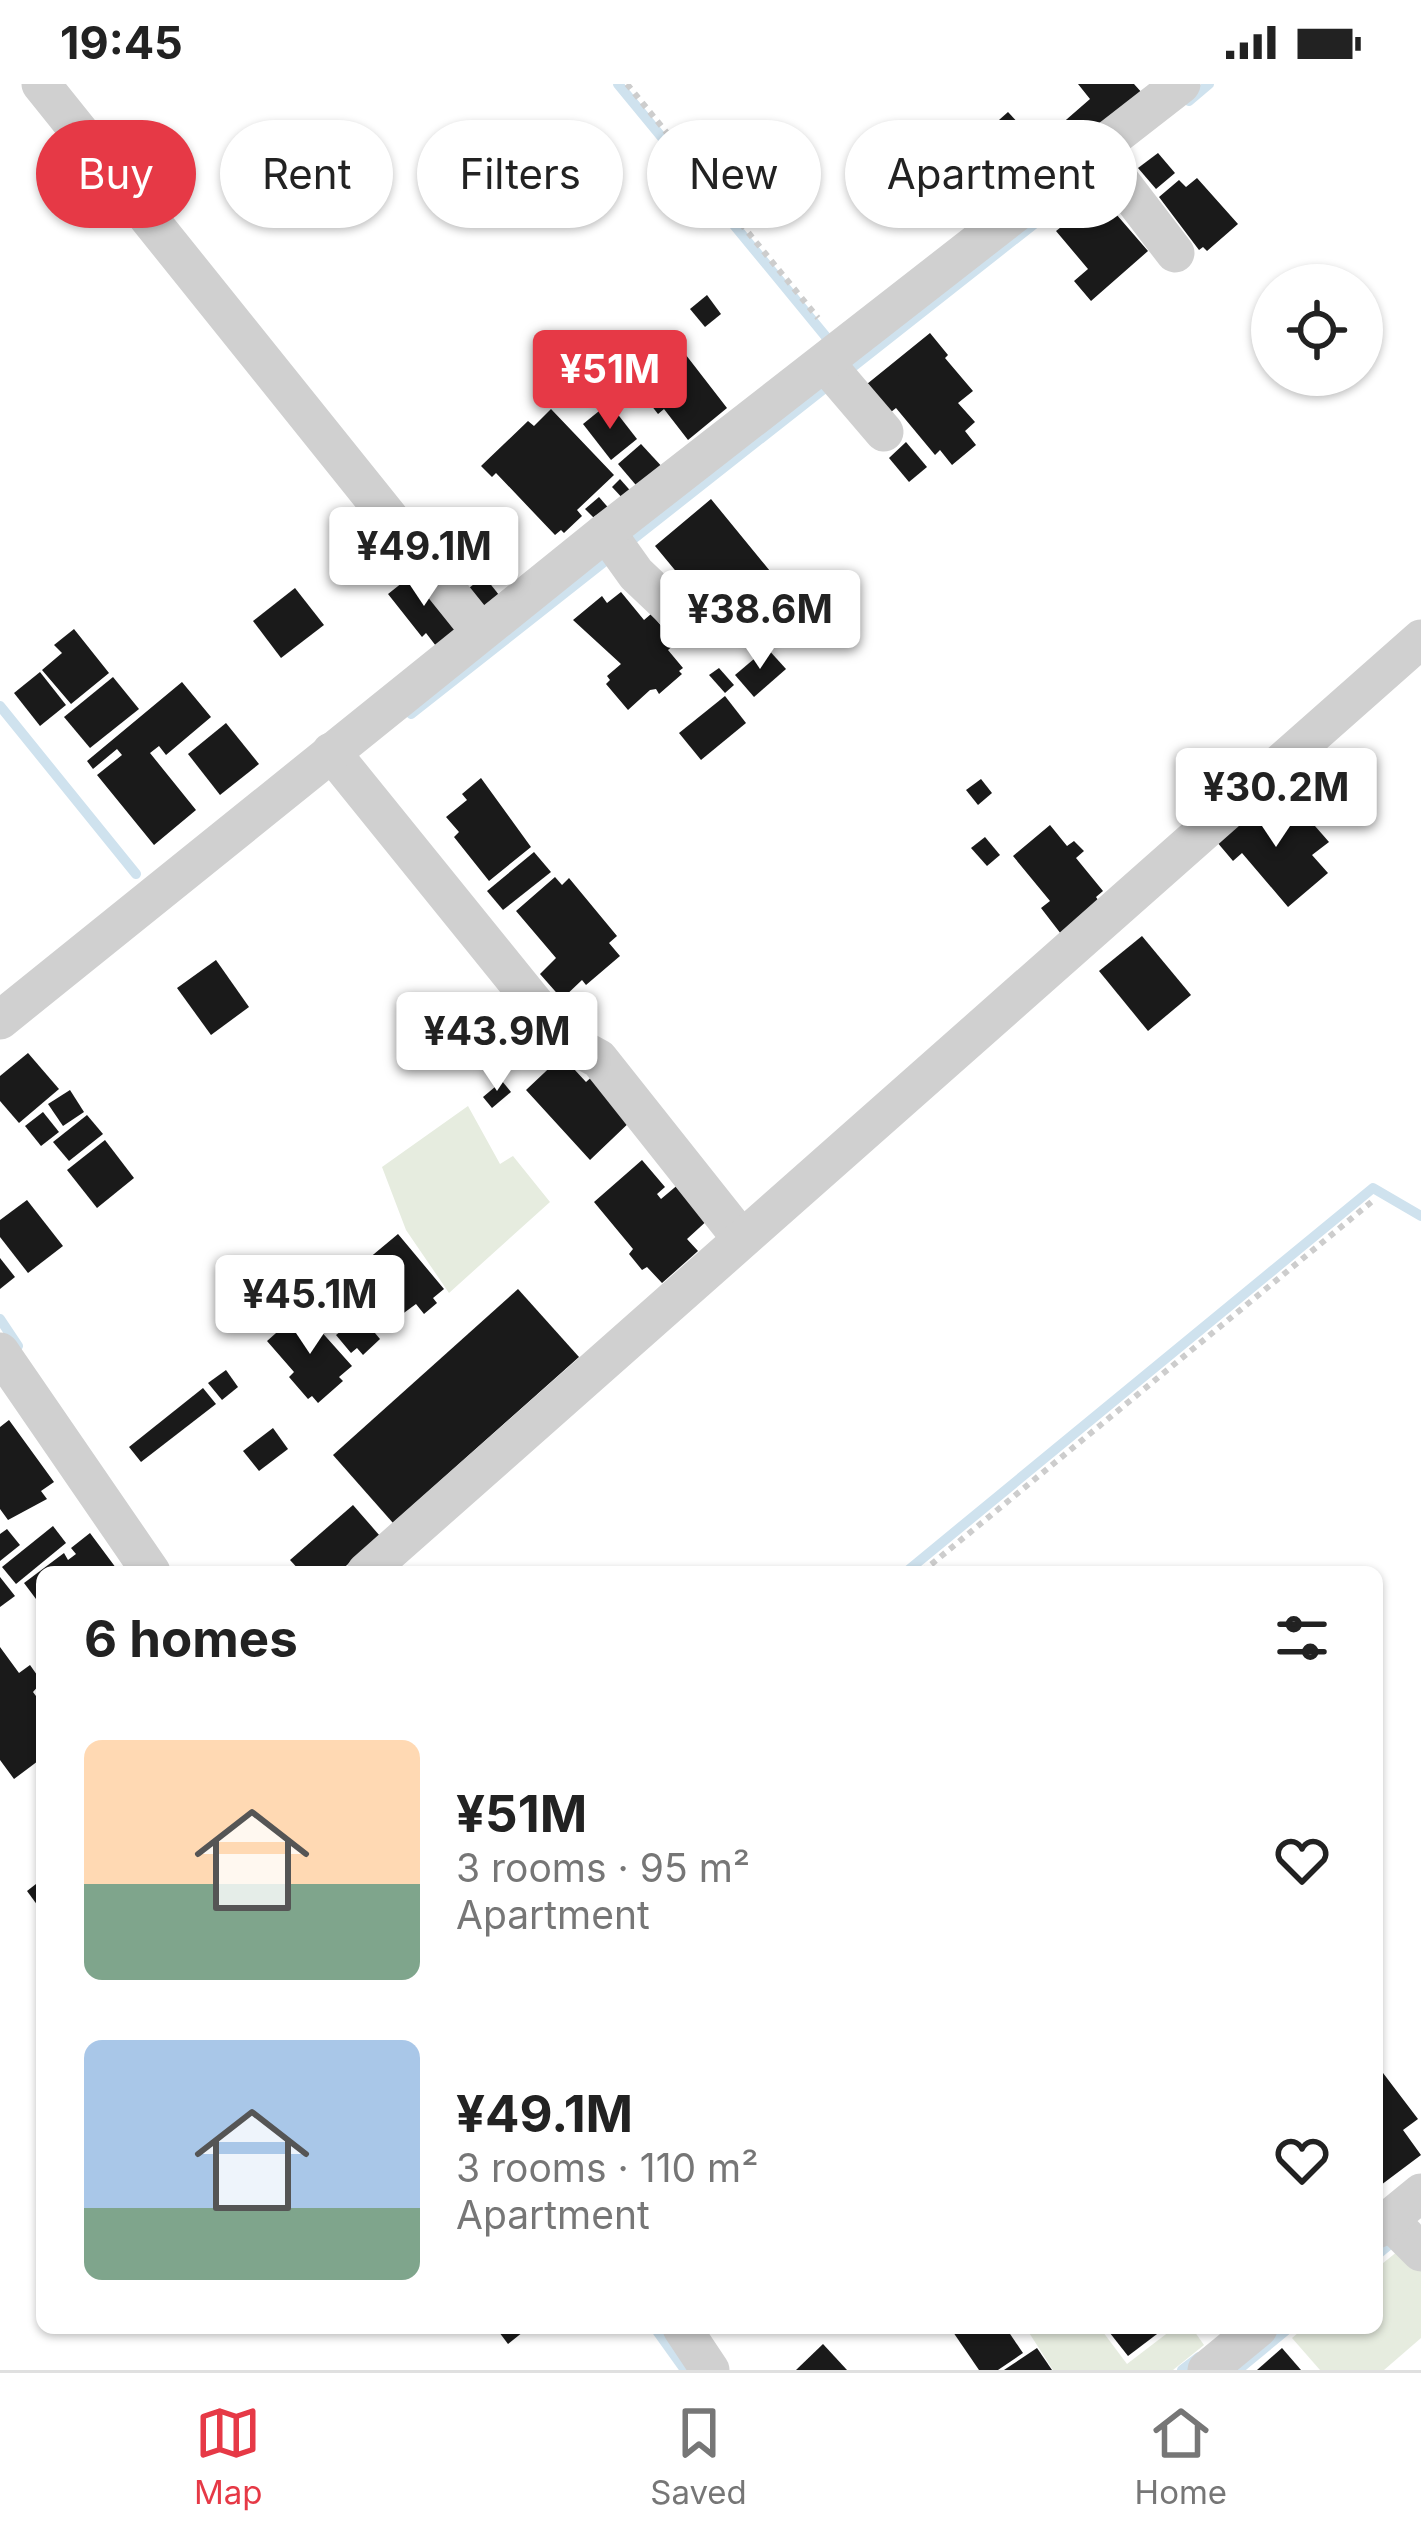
<!DOCTYPE html>
<html lang="en">
<head>
<meta charset="utf-8">
<style>
	body { margin:0; font-family:Inter,sans-serif; background:#f6f6f6; color:#222; height:100vh; display:flex; flex-direction:column; font-size:45px; white-space:nowrap }
	* { box-sizing:border-box; margin:0 }
	p { font-size:39px; color:#767676 }
	.icon { flex:none; width:66px; height:66px; fill:none; stroke:currentColor; stroke-width:2; stroke-linecap:round; stroke-linejoin:round }
	.map { position:relative; flex:1; overflow:hidden }
	.panel { position:absolute; left:36px; top:1482px; width:1347px; height:768px; display:flex; flex-direction:column; background:#fff; border-radius:18px; box-shadow:0 3px 9px #0004 }
	.panel>* { flex:none }
	.top-card { position:absolute; left:36px; top:36px; width:1350px; height:108px; display:flex; gap:24px }
	.fabs { position:absolute; left:1251px; top:180px; display:grid; gap:24px }
	.fabs a { display:grid; place-items:center; width:132px; height:132px; border-radius:50%; background:#fff; box-shadow:0 3px 9px #0004; font-size:60px }
	.price { position:absolute; translate:-50% -102px; padding:0 27px; border-radius:12px; background:#fff; color:#222; font-size:39px; line-height:78px; filter:drop-shadow(0 3px 6px #0008) }
	.price::after { content:''; position:absolute; left:50%; top:72px; width:36px; height:27px; margin-left:-18px; background:inherit; clip-path:polygon(0 0,100% 0,50% 100%) }
	.price.selected { background:#e63946; color:#fff }
	ul { padding:0; list-style:none }
	li { display:flex; align-items:center; gap:36px; height:300px; padding:0 48px }
	li span { display:grid; place-items:center; flex:none; width:336px; height:240px; border-radius:18px; color:#555 }
	li>.icon { margin-inline-start:auto }
	span .icon { width:144px; height:144px; fill:#fffc; stroke-width:1 }
	li b { font-size:51px }
	h2 { display:flex; justify-content:space-between; align-items:center; height:144px; padding:0 48px; font-size:51px }
	.tag { padding:0 42px; border-radius:54px; background:#fff; box-shadow:0 3px 9px #0004; font-size:42px; line-height:108px }
	.tag.selected { background:#e63946; color:#fff }
	.status { display:flex; justify-content:space-between; align-items:center; height:84px; padding:0 60px; background:#fff; direction:ltr }
	.status svg { height:33px; fill:currentColor }
	.dock { display:flex; justify-content:space-around; align-items:center; height:168px; border-top:3px solid #e0e0e0; background:#fff; font-size:33px; color:#767676 }
	.dock a { display:grid; justify-items:center; gap:6px }
	.dock .selected { color:#e63946 }
	.map>svg:first-child { display:block }
	.green { fill:#e6ecdf }
	.lines { fill:none; stroke-linecap:round; stroke-linejoin:round }
	.stream { stroke:#cfe2ee; stroke-width:10 }
	.building { fill:#1a1a1a }
	.path { stroke:#cdcdcd; stroke-width:6; stroke-dasharray:6 6; stroke-linecap:butt }
	.minor { stroke:#d0d0d0; stroke-width:39 }
</style>
</head>
<body>
<div class="status"><b>19:45</b><svg viewBox="0 0 49 12"><path d="M0 12V9h3v3zM5 12V6h3v6zM10 12V3h3v9zM15 12V0h3v12zM26 1h20v11H26zM47 4h2v5h-2z"/></svg></div>
<div class="map">
<svg width="1421" height="2286" viewBox="0 0 1421 2286">
	<rect width="100%" height="100%" fill="#fff"/>
	<g class="green">
		<path d="M468,1022L500,1080L513,1072L550,1118L449,1209L406,1146L382,1083Z"/>
		<path d="M1398,2167L1421,2179V2254L1384,2286H1320L1292,2254L1304,2244H1377V2184Z"/>
		<path d="M1026,2244H1100L1127,2280L1174,2244H1192L1204,2261L1173,2286H1053Z"/>
	</g>
	<g class="lines">
		<g class="stream">
			<path d="M618,0L827,254"/>
			<path d="M1189,17L1209,0"/>
			<path d="M845,289L1071,111"/>
			<path d="M0,622L136,790"/>
			<path d="M411,630L830,300"/>
			<path d="M0,1235L18,1262"/>
			<path d="M906,1488L1373,1104L1421,1132"/>
			<path d="M1377,2171L1395,2156"/>
			<path d="M655,2244L685,2286"/>
			<path d="M1182,2286L1199,2273"/>
			<path d="M1238,2286L1289,2244"/>
		</g>
	</g>
	<g class="building">
		<path d="M1078,0H1134L1143,10L1080,67L1059,42L1090,15Z"/>
		<path d="M1008,28L1055,79L1027,107L981,52Z"/>
		<path d="M975,57L1021,112L995,132L950,79Z"/>
		<path d="M1158,69L1175,89L1156,105L1138,84Z"/>
		<path d="M1197,94L1238,140L1207,167L1203,163L1199,166L1159,113L1179,96L1186,103Z"/>
		<path d="M1092,119H1097L1111,135L1116,130L1148,167L1091,217L1074,197L1088,185L1056,147Z"/>
		<path d="M707,211L721,230L705,243L690,225Z"/>
		<path d="M930,249L948,271L945,274L973,307L958,319L975,338L965,347L976,361L952,381L940,366L935,371L896,324L891,328L867,300Z"/>
		<path d="M679,262L727,324L688,356L664,325L658,330L633,298Z"/>
		<path d="M609,319L637,355L611,376L583,340Z"/>
		<path d="M551,325L614,391L577,426L582,432L564,449L561,446L555,451L496,389L492,393L481,382L528,337L534,342Z"/>
		<path d="M906,358L927,383L909,398L889,374Z"/>
		<path d="M641,360L665,386L641,407L618,380Z"/>
		<path d="M620,395L635,412L627,419L612,403Z"/>
		<path d="M599,413L612,428L599,439L585,425Z"/>
		<path d="M711,415L779,498L772,504L777,510L783,505L804,530L772,556L757,538L772,525L767,519L751,532L759,541L736,560L655,462Z"/>
		<path d="M417,487L461,542L436,562L426,549L422,553L388,510Z"/>
		<path d="M484,492L503,516L488,528L469,504Z"/>
		<path d="M295,504L324,541L281,574L253,537Z"/>
		<path d="M621,508L644,536L651,530L676,559L668,566L683,584L679,587L682,590L659,610L656,605L650,606L628,626L606,600L610,596L607,592L621,580L573,536L602,512L607,519Z"/>
		<path d="M74,545L109,589L71,620L42,586L62,569L54,561Z"/>
		<path d="M767,564L786,585L754,613L735,591Z"/>
		<path d="M719,584L734,601L725,609L709,591Z"/>
		<path d="M40,588L66,621L40,642L14,609Z"/>
		<path d="M113,593L139,625L90,664L64,633Z"/>
		<path d="M182,598L211,633L166,671L159,662L150,669L196,726L154,761L97,691L122,671L117,665L93,685L87,677Z"/>
		<path d="M725,612L746,639L701,676L679,649Z"/>
		<path d="M226,639L259,680L220,711L188,670Z"/>
		<path d="M481,694L531,763L489,797L454,753L459,748L446,733L467,716L462,710Z"/>
		<path d="M981,695L992,709L978,721L966,706Z"/>
		<path d="M1251,718L1275,747L1301,726L1329,758L1312,771L1328,789L1288,823L1242,769L1233,777L1211,751Z"/>
		<path d="M1050,741L1067,762L1074,757L1084,767L1076,774L1103,807L1096,813L1100,819L1061,850L1041,824L1050,817L1013,772Z"/>
		<path d="M985,753L1000,771L987,782L971,764Z"/>
		<path d="M534,768L551,788L503,826L487,807Z"/>
		<path d="M555,793L562,801L569,794L617,852L609,859L620,872L586,901L582,896L562,915L540,890L556,874L516,827Z"/>
		<path d="M1142,852L1191,911L1148,947L1099,887Z"/>
		<path d="M216,876L249,923L211,951L177,904Z"/>
		<path d="M28,969L59,1005L19,1039L0,1017V992Z"/>
		<path d="M562,972L586,998L595,990L634,1034L590,1076L526,1006Z"/>
		<path d="M502,997L511,1008L492,1024L483,1013Z"/>
		<path d="M70,1006L84,1028L63,1042L48,1020Z"/>
		<path d="M43,1028L59,1048L41,1062L25,1042Z"/>
		<path d="M87,1031L103,1050L69,1077L53,1058Z"/>
		<path d="M105,1056L134,1094L97,1124L67,1086Z"/>
		<path d="M642,1076L665,1103L657,1110L661,1115L680,1099L711,1133L687,1155L698,1167L662,1199L647,1183L642,1186L629,1170L633,1165L594,1118Z"/>
		<path d="M27,1116L63,1162L28,1189L0,1153V1136Z"/>
		<path d="M398,1150L444,1205L433,1214L437,1219L424,1230L416,1220L397,1234L372,1203L378,1198L362,1180Z"/>
		<path d="M0,1174L15,1193L0,1205Z"/>
		<path d="M334,1200L380,1255L363,1271L357,1264L351,1269L336,1251L341,1247L314,1216Z"/>
		<path d="M518,1205L579,1273L393,1439L333,1371Z"/>
		<path d="M302,1226L352,1282L339,1293L343,1297L318,1319L312,1312L308,1315L289,1293L294,1288L267,1257Z"/>
		<path d="M226,1286L238,1303L222,1316L208,1299Z"/>
		<path d="M203,1304L216,1320L141,1378L129,1363Z"/>
		<path d="M9,1336L54,1398L41,1407L47,1415L8,1436L0,1425V1343Z"/>
		<path d="M273,1344L288,1365L259,1387L243,1367Z"/>
		<path d="M353,1421L380,1452L339,1488H301L290,1476Z"/>
		<path d="M53,1442L66,1459L16,1500L2,1483Z"/>
		<path d="M7,1445L20,1461L0,1477V1450Z"/>
		<path d="M90,1449L119,1488H42V1523L24,1499L64,1469L68,1476L76,1470L71,1464Z"/>
		<path d="M0,1493L15,1512L0,1523Z"/>
		<path d="M0,1563L19,1589L30,1581L42,1598L33,1608L42,1620V1674L14,1695L0,1676Z"/>
		<path d="M36,1800L42,1808V1818L38,1822L27,1807Z"/>
		<path d="M1380,1985L1418,2035L1403,2046L1421,2071L1377,2104V1987Z"/>
		<path d="M496,2244H528L508,2260Z"/>
		<path d="M959,2244H1006L1023,2269L998,2286H979L953,2248Z"/>
		<path d="M1106,2244H1159L1161,2247L1128,2272Z"/>
		<path d="M823,2260L847,2286H796Z"/>
		<path d="M1037,2264L1052,2286H1004Z"/>
		<path d="M1282,2264L1301,2286H1257Z"/>
	</g>
	<g class="lines">
		<g class="path">
			<path d="M627,0L818,234"/>
			<path d="M922,1488L1375,1115"/>
		</g>
		<g class="minor">
			<path d="M41,0L480,547"/>
			<path d="M1097,67L1175,169"/>
			<path d="M825,279L884,348"/>
			<path d="M606,448L636,490L693,544"/>
			<path d="M331,668L564,956L599,975L741,1154"/>
			<path d="M0,936L606,448L1181,0"/>
			<path d="M0,1268L151,1488"/>
			<path d="M366,1488L1421,555"/>
			<path d="M1388,2135L1421,2168"/>
			<path d="M1377,2145L1421,2109"/>
			<path d="M682,2244L710,2286"/>
			<path d="M1207,2286L1258,2244"/>
		</g>
	</g>
</svg>
<div class="fabs">
<a><svg class="icon" aria-label="locate" viewBox="0 0 24 24"><circle cx="12" cy="12" r="6"/><path d="M12 2v4M12 18v4M2 12h4M18 12h4"/></svg></a>
</div>
<b class="price selected" style="left:610px;top:348px">¥51M</b>
<b class="price" style="left:424px;top:525px">¥49.1M</b>
<b class="price" style="left:760px;top:588px">¥38.6M</b>
<b class="price" style="left:1276px;top:766px">¥30.2M</b>
<b class="price" style="left:497px;top:1010px">¥43.9M</b>
<b class="price" style="left:310px;top:1273px">¥45.1M</b>
<div class="top-card">
<a class="tag selected">Buy</a>
<a class="tag">Rent</a>
<a class="tag">Filters</a>
<a class="tag">New</a>
<a class="tag">Apartment</a>
</div>
<section class="panel">
<h2>6 homes<svg class="icon" aria-label="filters" viewBox="0 0 24 24"><path d="M4 7h16M4 17h16"/><circle cx="9" cy="7" r="2"/><circle cx="15" cy="17" r="2"/></svg></h2>
<ul>
<li><span style="background:linear-gradient(#ffd9b3 60%,#7fa58c 0)"><svg class="icon" aria-label="home" viewBox="0 0 24 24"><path d="M3 11l9-7 9 7M6 9v11h12V9"/></svg></span><div><b>¥51M</b><p>3 rooms · 95 m²</p><p>Apartment</p></div><svg class="icon" aria-label="heart" viewBox="0 0 24 24"><path d="M12 20l-8-8c-3-5 5-10 8-4 3-6 11-1 8 4z"/></svg></li>
<li><span style="background:linear-gradient(#a9c7e8 70%,#7fa58c 0)"><svg class="icon" aria-label="home" viewBox="0 0 24 24"><path d="M3 11l9-7 9 7M6 9v11h12V9"/></svg></span><div><b>¥49.1M</b><p>3 rooms · 110 m²</p><p>Apartment</p></div><svg class="icon" aria-label="heart" viewBox="0 0 24 24"><path d="M12 20l-8-8c-3-5 5-10 8-4 3-6 11-1 8 4z"/></svg></li>
</ul>
</section>
</div>
<nav class="dock">
<a class="selected"><svg class="icon" aria-label="map" viewBox="0 0 24 24"><path d="M3 6l6-2 6 2 6-2v14l-6 2-6-2-6 2zM9 4v14M15 6v14"/></svg>Map</a>
<a><svg class="icon" aria-label="saved" viewBox="0 0 24 24"><path d="M7 4h10v16l-5-4-5 4z"/></svg>Saved</a>
<a><svg class="icon" aria-label="home" viewBox="0 0 24 24"><path d="M3 11l9-7 9 7M6 9v11h12V9"/></svg>Home</a>
</nav>
</body>
</html>
